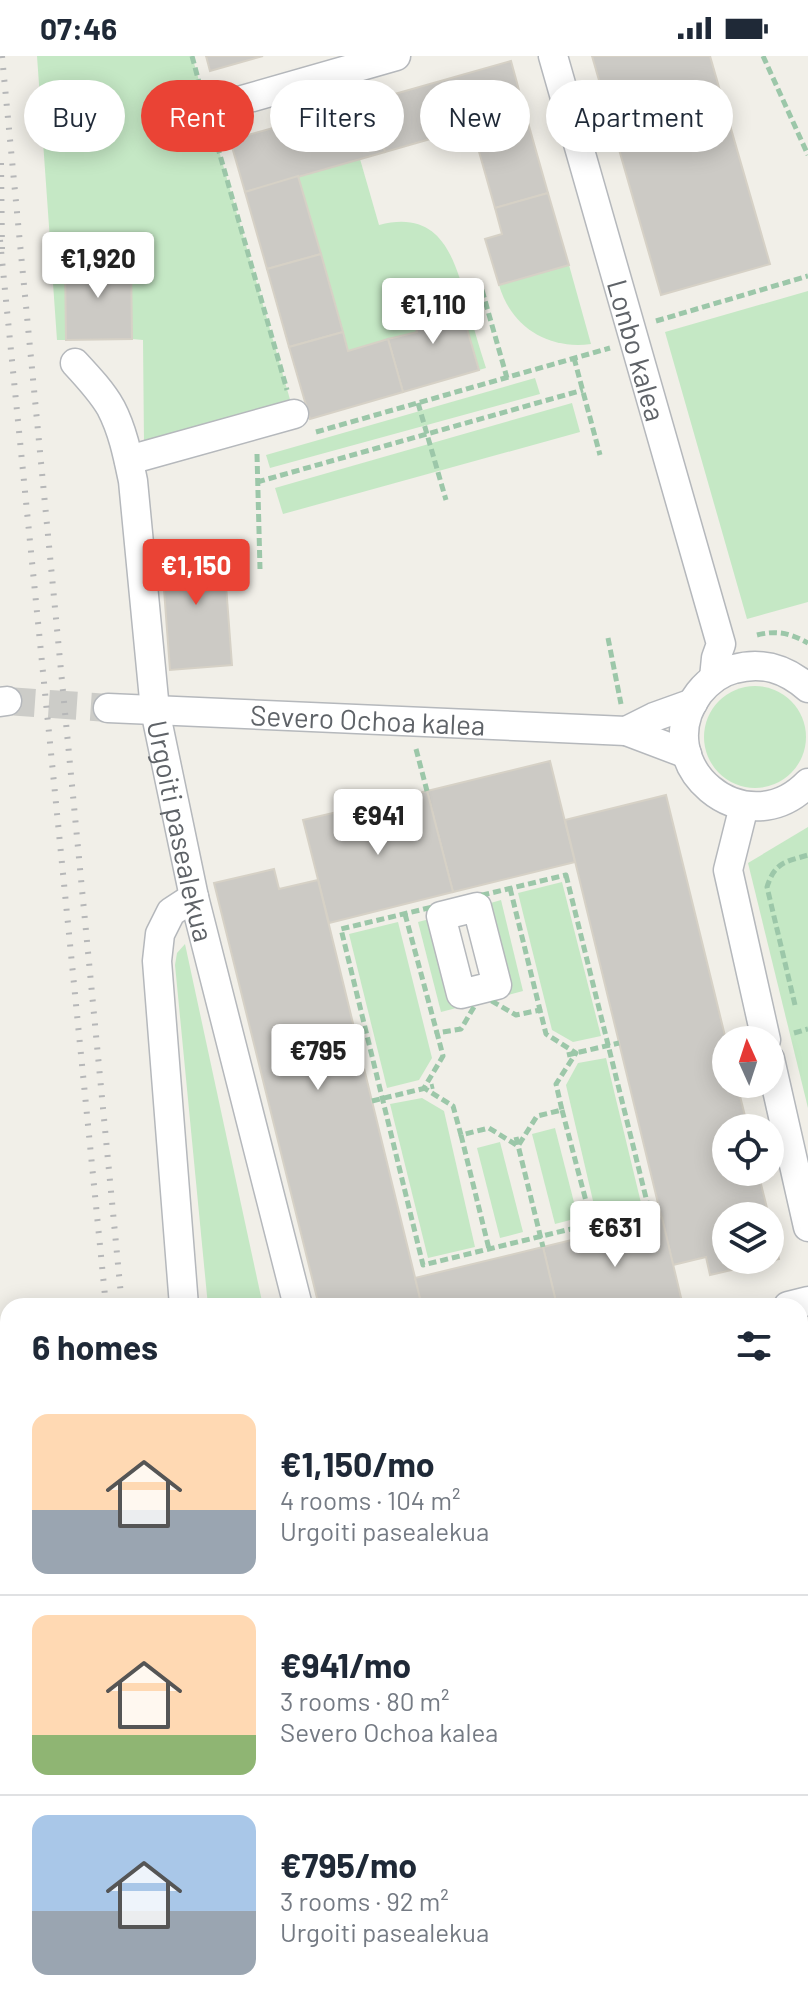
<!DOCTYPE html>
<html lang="en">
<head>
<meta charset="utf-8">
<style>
	body { margin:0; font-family:Barlow,sans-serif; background:#f6f6f7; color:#1f2937; height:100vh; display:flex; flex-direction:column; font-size:30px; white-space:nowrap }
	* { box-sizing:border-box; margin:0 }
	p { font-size:26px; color:#747a83 }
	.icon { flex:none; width:44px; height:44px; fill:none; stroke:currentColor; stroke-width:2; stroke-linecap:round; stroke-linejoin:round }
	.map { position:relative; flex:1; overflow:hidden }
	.details { position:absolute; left:0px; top:1242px; width:808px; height:714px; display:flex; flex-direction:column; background:#fff; border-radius:24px 24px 0 0; box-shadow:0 4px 20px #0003 }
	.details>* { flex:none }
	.top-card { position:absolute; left:24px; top:24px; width:760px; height:72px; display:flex; gap:16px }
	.needle { width:52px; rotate:357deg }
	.tools { position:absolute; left:712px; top:970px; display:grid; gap:16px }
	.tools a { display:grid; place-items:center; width:72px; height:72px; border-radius:50%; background:#fff; box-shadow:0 4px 20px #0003; font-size:40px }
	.price { position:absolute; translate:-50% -68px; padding:0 18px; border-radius:8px; background:#fff; color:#222; font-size:26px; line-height:52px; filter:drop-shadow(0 2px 4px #0008) }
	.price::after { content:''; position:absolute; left:50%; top:48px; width:24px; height:18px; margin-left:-12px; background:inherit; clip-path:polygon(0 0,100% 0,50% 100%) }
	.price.on { background:#ea4335; color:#fff }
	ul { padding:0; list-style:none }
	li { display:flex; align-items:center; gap:24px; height:200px; padding:0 32px }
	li+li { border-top:2px solid #e0e1e3 }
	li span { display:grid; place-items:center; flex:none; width:224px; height:160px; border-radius:16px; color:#555 }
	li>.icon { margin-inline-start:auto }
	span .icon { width:96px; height:96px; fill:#fffc; stroke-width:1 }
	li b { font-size:34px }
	h2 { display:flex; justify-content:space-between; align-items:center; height:96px; padding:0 32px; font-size:34px }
	.tag { padding:0 28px; border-radius:36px; background:#fff; box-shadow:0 4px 20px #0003; font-size:28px; line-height:72px }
	.tag.on { background:#ea4335; color:#fff }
	.status { display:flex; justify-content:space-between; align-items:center; height:56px; padding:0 40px; background:#fff; direction:ltr }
	.status svg { height:22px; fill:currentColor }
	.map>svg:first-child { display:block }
	.green { fill:#c5e8c5 }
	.building { fill:#cccac5; stroke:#d6d1c6; stroke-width:2 }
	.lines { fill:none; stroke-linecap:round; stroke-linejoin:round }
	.minor-tunnel { stroke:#ccccc8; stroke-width:28; stroke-dasharray:28 14; stroke-linecap:butt }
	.minor-casing { stroke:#b5b8bc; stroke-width:31 }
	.major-casing { stroke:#f2c960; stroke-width:39 }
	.path { stroke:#9cc7a9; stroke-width:5; stroke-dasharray:8 4; stroke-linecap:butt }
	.minor { stroke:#fff; stroke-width:28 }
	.major { stroke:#fff2af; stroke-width:36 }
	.rail { stroke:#b6b7b8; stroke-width:6; stroke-dasharray:2 10; stroke-linecap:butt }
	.labels { text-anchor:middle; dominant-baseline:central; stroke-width:6; stroke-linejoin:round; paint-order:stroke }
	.street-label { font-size:28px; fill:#5f6368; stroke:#fff }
</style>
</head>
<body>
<div class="status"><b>07:46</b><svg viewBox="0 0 49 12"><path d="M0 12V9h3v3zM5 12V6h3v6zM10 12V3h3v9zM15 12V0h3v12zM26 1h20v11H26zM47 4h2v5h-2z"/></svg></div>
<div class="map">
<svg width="808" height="1955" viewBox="0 0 808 1955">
	<rect width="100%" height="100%" fill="#f1efe8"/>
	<g class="green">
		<path d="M37,0H192L291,347L144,388L143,284L132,283L131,203L65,204L66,284H57Z"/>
		<path d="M360,103L379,169C440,153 454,200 467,247C473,269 479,291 486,312L479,314L464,263L459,264L455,251L450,253L446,240L410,250L417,276L348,295L298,120Z"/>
		<path d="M569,209L591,288C548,294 511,271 499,229Z"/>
		<path d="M808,235V546L747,563L665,276Z"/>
		<path d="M535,322L540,338L270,412L266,399Z"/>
		<path d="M572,347L580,376L283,458L275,432Z"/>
		<circle cx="755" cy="681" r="51"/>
		<path d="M808,771V1052L748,807Z"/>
		<path d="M562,826L601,980L573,986L552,974L518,837Z"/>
		<path d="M501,844L523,935L500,941L477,851Z"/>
		<path d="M441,860L464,950L441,956L418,866Z"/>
		<path d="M398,866L432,1002L419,1024L387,1032L349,878Z"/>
		<path d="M185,888L263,1250H208L175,909L177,897Z"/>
		<path d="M606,1002L642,1151L597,1162L566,1029L578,1007Z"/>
		<path d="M422,1042L444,1055L475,1191L428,1202L390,1048Z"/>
		<path d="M555,1072L578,1162L555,1168L532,1078Z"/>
		<path d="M500,1086L523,1176L500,1182L477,1092Z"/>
		<path d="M208,1948H364L365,1955H209Z"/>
	</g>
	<g class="building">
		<path d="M206,0H263L210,15Z"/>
		<path d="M592,0H710L770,208L661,239Z"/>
		<path d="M511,5L525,56L385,96L370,45Z"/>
		<path d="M370,45L385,96L245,136L230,84Z"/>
		<path d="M525,56L548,137L495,152L472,71Z"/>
		<path d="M298,120L321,198L267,213L245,136Z"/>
		<path d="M548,137L569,209L499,229L485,183L502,178L495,152Z"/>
		<path d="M321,198L343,276L289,291L267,213Z"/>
		<path d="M131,203L132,283L66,284L65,204Z"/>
		<path d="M446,239L450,253L455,251L459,264L464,262L479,314L403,336L388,283L417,276L409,250Z"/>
		<path d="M343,276L348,295L388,283L403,336L310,363L289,291Z"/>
		<path d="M223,489L232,609L170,614L161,493Z"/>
		<path d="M550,705L575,806L453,836L427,735Z"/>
		<path d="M427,735L453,836L329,867L303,764Z"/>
		<path d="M666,739L726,984V1028H737L748,1072H726V1116H758L769,1160H726V1204H770V1164L779,1203L710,1219L706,1201L673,1209L565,764Z"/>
		<path d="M274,813L279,833L318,824L422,1250H319L214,827Z"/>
		<path d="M662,1162L683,1250H557L543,1191Z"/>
		<path d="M543,1191L557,1250H422L415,1222Z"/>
		<path d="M800,1374L808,1407V1515L800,1517Z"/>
		<path d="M800,1554H803L808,1572V1600L800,1602Z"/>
		<path d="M806,1891L808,1897V1920L800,1923V1893Z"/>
		<path d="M808,1920V1951L793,1955L791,1948H800V1923Z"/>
		<path d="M413,1948H454L455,1955H413Z"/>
		<path d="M516,1948H562L563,1952L548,1955H518Z"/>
		<path d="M608,1948H631L632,1955H602L601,1950Z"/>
		<path d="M631,1948H661L663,1955H632Z"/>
		<path d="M661,1948H691L693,1955H663Z"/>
		<path d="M691,1948H721L723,1955H693Z"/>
		<path d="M721,1948H751L753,1955H723Z"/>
	</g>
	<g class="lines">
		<path class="minor-tunnel" d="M7,645L108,652"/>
		<defs>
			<g id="minor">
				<path id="s1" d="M553,0L721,588L716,602L714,622"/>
				<path d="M207,54L396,0"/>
				<path id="s2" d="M75,307C88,321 102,336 111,352C123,375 128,401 133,425L155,654L194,841L298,1250"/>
				<path d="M129,404L294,358"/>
				<path d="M808,632C786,613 763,605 734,613C721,616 708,626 699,637C646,708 745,792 808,727"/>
				<path d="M0,646L7,645"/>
				<path id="s3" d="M108,652L626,675L687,698"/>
				<path d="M626,675L654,661L693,647"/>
				<path d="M744,750L728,814L766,984"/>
				<path d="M477,851L497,929L461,938L441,860Z"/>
				<path d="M770,1003L808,1171"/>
				<path d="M184,1250L157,905L160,878L171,856L194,841"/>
				<path d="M788,1250L808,1245"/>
				<path d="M800,1653L808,1652"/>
				<path d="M387,1948V1955"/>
				<path d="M579,1948L581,1955"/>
				<path d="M771,1948L773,1955"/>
			</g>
			<g id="major">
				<path d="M0,1333L8,1416"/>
				<path d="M58,1948L59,1955"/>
			</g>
		</defs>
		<use href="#minor" class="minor-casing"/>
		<use href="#major" class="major-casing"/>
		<g class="path">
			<path d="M192,0L200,30"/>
			<path d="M763,0L808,99"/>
			<path d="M214,78L287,334"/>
			<path d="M482,234L507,322"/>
			<path d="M656,265L808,220"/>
			<path d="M574,302L600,399"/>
			<path d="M418,347L446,444"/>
			<path d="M316,376L610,292"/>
			<path d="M257,398L260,513"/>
			<path d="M257,426L583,334"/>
			<path d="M757,579C777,574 790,577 808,587"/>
			<path d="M608,582L621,648"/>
			<path d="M416,693L427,735"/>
			<path d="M566,819L649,1154L423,1209L341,873Z"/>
			<path d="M510,832L540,954"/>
			<path d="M405,858L437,977"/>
			<path d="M481,939L516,959L540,954L546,978L576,997L556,1028L562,1054L537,1060L518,1090L489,1072L461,1079L453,1050L424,1032L443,1000L437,977L461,973Z"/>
			<path d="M795,949L767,831C775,806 785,806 808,799"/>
			<path d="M794,977L808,973"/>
			<path d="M567,999L619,987"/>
			<path d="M372,1045L434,1030"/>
			<path d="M562,1054L592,1168"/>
			<path d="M461,1079L489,1193"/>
			<path d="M516,1081L543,1191"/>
			<path d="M0,1915H8"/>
			<path d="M244,1948L246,1955"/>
			<path d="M353,1948L354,1955"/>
		</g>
		<use href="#minor" class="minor"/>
		<use href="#major" class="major"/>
		<g class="rail">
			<path d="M2,0L122,1250"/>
			<path d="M1,107L2,194"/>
			<path d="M0,184L106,1250"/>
			<path d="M175,1948V1955"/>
			<path d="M191,1948L192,1955"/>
		</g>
	</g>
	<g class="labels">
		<g class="street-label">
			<text stroke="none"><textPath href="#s1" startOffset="306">Lonbo kalea</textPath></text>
			<text stroke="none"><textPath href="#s3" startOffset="260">Severo Ochoa kalea</textPath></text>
			<text stroke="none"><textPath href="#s2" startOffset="488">Urgoiti pasealekua</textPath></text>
		</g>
	</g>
</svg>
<div class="tools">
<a><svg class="needle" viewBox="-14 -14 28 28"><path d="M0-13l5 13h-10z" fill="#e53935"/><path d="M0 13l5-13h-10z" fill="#747a83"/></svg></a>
<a><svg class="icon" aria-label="locate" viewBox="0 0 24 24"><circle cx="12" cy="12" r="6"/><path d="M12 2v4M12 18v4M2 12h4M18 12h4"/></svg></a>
<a><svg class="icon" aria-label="layers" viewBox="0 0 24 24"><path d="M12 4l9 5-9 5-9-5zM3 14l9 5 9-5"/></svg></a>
</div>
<b class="price" style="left:98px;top:244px">€1,920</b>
<b class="price" style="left:433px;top:290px">€1,110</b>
<b class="price on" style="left:196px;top:551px">€1,150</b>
<b class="price" style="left:378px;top:801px">€941</b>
<b class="price" style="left:318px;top:1036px">€795</b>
<b class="price" style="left:615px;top:1213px">€631</b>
<div class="top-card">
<a class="tag">Buy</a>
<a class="tag on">Rent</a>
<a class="tag">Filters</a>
<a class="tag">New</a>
<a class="tag">Apartment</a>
</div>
<section class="details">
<h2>6 homes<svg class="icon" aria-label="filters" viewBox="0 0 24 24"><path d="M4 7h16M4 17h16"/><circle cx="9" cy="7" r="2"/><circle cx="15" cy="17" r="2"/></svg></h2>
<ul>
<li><span style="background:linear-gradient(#ffd9b3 60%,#9aa5b1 0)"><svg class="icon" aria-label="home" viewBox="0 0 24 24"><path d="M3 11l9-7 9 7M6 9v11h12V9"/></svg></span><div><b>€1,150/mo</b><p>4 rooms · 104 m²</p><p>Urgoiti pasealekua</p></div></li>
<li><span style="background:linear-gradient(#ffd9b3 75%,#8fb573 0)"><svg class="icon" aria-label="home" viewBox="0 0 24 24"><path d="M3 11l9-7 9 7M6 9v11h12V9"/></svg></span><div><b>€941/mo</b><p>3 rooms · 80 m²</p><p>Severo Ochoa kalea</p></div></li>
<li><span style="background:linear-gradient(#a9c7e8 60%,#9aa5b1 0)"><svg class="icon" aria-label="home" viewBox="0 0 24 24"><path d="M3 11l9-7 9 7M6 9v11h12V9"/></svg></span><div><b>€795/mo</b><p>3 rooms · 92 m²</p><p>Urgoiti pasealekua</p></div></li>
</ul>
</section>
</div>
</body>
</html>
